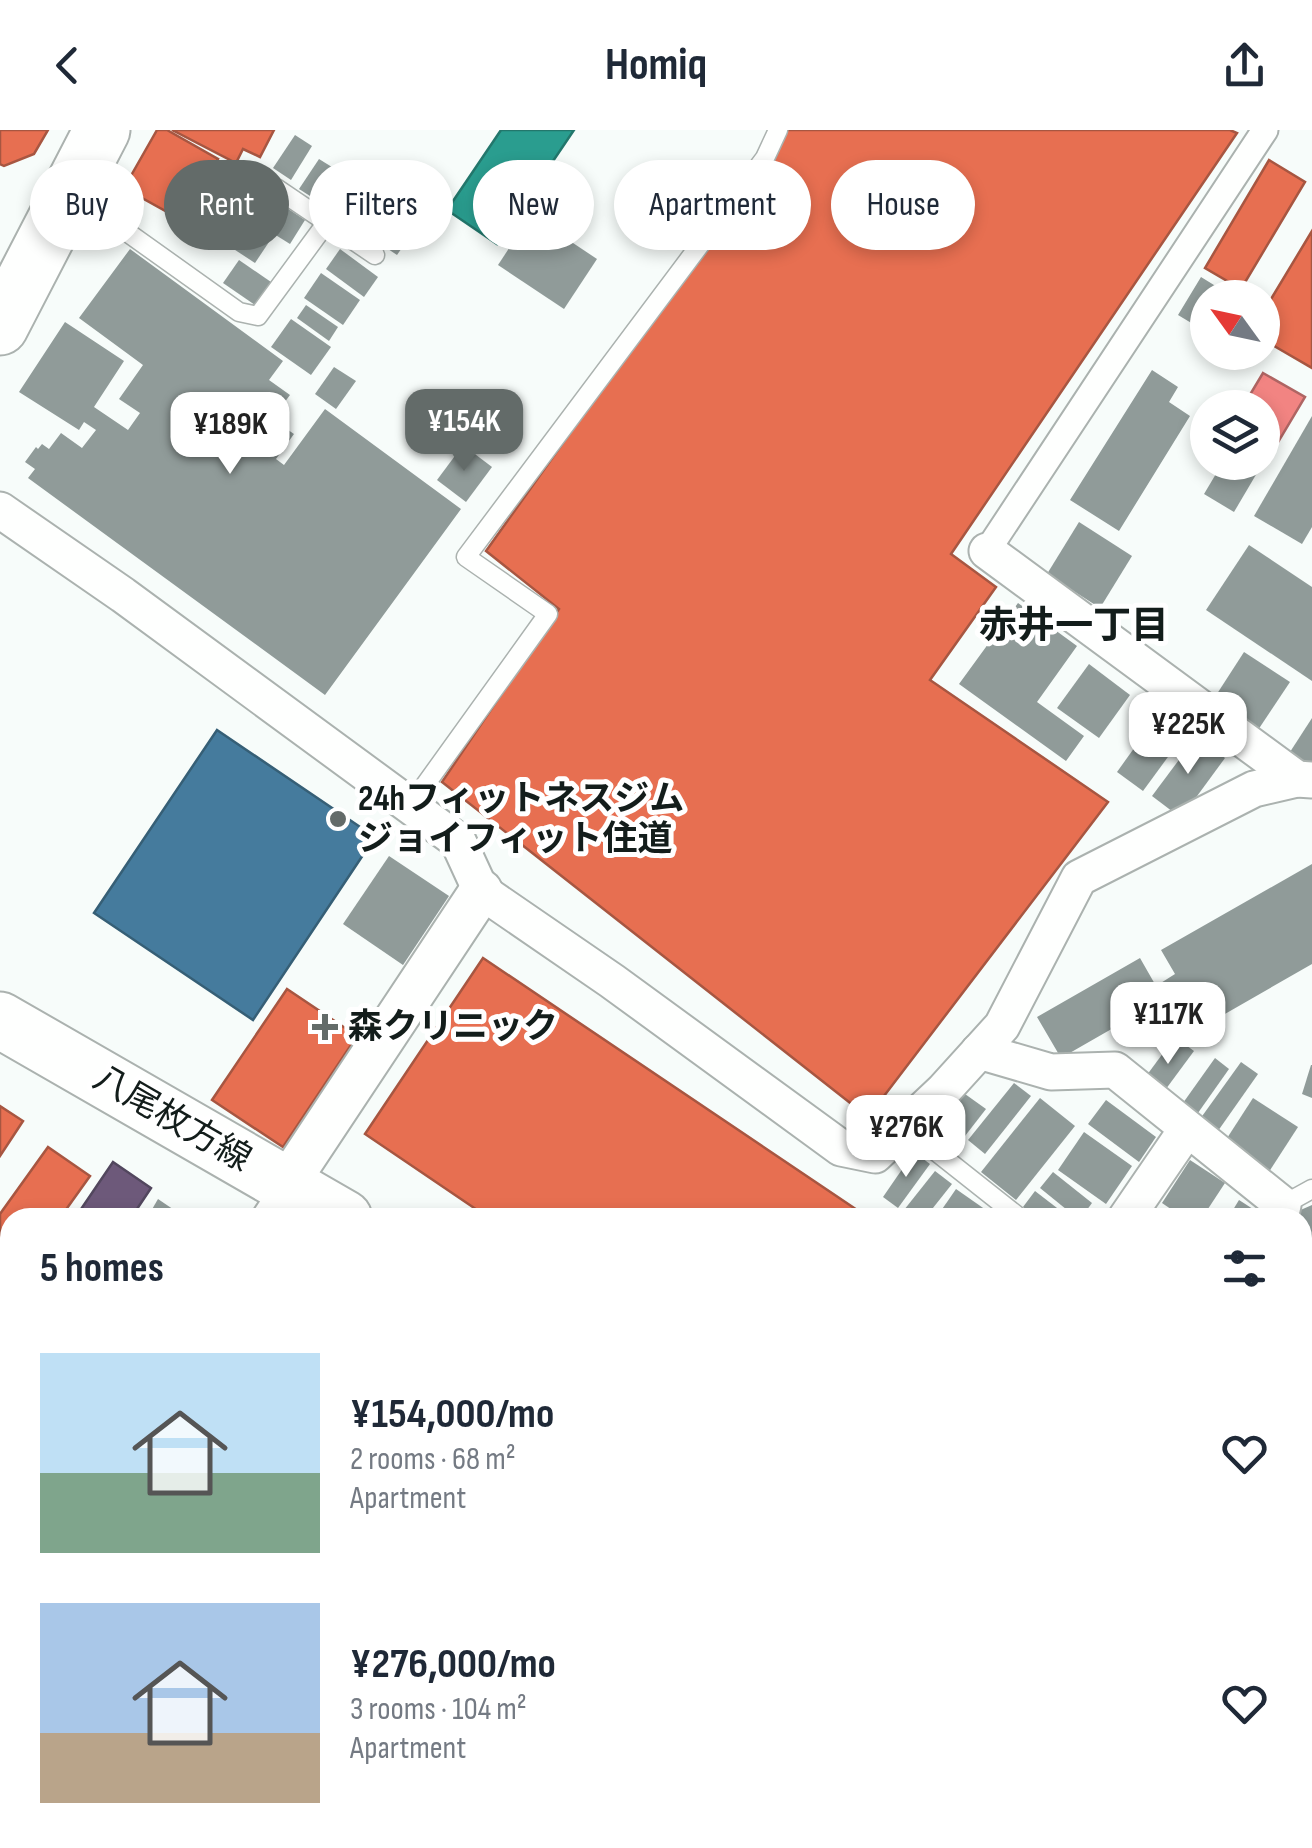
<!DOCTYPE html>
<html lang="en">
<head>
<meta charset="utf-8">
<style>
	body { margin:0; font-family:"Sofia Sans Condensed","Noto Sans JP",sans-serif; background:#f2f2f3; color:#1f2937; height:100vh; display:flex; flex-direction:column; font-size:38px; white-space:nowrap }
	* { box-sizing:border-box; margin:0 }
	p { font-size:32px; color:#747a83 }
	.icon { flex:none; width:55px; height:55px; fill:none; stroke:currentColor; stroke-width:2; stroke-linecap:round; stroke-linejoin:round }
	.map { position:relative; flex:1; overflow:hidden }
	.drawer { position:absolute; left:0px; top:1078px; width:1312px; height:642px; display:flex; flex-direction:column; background:#fff; border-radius:30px 30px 0 0; box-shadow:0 5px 15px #0003 }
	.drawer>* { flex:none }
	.hud { position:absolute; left:30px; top:30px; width:1252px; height:90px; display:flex; gap:20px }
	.needle { width:65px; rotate:303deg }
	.controls { position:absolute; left:1190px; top:150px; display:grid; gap:20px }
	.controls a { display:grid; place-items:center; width:90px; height:90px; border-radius:50%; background:#fff; box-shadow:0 5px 15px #0003; font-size:50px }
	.price { position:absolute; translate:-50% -85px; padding:0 22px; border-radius:20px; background:#fff; color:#222; font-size:32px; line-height:65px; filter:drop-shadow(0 2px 5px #0008) }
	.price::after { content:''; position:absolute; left:50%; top:60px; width:30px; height:22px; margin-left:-15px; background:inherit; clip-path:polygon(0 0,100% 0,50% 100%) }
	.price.active { background:#636b69; color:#fff }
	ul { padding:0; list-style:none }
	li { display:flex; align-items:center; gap:30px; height:250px; padding:0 40px }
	li span { display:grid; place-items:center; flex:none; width:280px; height:200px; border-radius:0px; color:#555 }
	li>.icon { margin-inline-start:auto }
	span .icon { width:120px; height:120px; fill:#fffc; stroke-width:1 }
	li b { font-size:42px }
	h2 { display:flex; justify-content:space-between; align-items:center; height:120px; padding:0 40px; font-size:42px }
	.chip { padding:0 35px; border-radius:45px; background:#fff; box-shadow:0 5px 15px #0003; font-size:35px; line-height:90px }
	.chip.active { background:#636b69; color:#fff }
	header { display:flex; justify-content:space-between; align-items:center; height:130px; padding:0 40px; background:#fff; font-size:45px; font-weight:700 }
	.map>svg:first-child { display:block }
	.shops { fill:#e76f51; stroke:#a75641; stroke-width:2.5 }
	.offices { fill:#6d597a; stroke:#52475e; stroke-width:2.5 }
	.schools { fill:#2a9d8f; stroke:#23776c; stroke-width:2.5 }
	.health { fill:#f28482; stroke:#af6563; stroke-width:2.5 }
	.public { fill:#457b9d; stroke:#365f76; stroke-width:2.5 }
	.building { fill:#909b99 }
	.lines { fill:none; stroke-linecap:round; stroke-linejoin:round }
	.service-casing { stroke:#abb2af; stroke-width:21 }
	.pedestrian-casing { stroke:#abb2af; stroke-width:29 }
	.minor-casing { stroke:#abb2af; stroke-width:39 }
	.tertiary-casing { stroke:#abb2af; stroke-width:46 }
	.primary-casing { stroke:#abb2af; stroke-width:59 }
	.service { stroke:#fefffe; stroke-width:18 }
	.pedestrian { stroke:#fefffe; stroke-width:25 }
	.minor { stroke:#fefffe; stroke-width:35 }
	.tertiary { stroke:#fefffe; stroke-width:42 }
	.primary { stroke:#fefffe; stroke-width:55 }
	.poi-dot { fill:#636b69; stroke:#fff; stroke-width:4 }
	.labels { text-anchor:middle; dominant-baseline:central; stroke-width:10; stroke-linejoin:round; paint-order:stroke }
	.poi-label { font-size:35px; font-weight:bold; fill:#131d1b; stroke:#fff; text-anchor:start }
	.street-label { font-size:35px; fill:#131d1b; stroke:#fff }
	.neighbourhood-label { font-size:38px; font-weight:bold; fill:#131d1b; stroke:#fff }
</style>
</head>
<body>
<header><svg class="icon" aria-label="back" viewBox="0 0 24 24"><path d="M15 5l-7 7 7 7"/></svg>Homiq<svg class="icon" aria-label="share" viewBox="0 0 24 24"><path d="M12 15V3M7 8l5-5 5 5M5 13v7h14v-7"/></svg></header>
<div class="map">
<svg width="1312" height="1718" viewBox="0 0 1312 1718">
	<rect width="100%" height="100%" fill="#f7fcfa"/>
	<g class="shops">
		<path d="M0,0H48L34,24L4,36L0,34Z"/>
		<path d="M157,0H167L218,29L180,89L124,58Z"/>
		<path d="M172,0H274L260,27L243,19L236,33Z"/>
		<path d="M786,0H1230L1237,3L951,424L996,457L930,550L1108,672L868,987L442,652L559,479L486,421Z"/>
		<path d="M1269,30L1305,52L1241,159L1205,138Z"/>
		<path d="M1312,101V238L1262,209V184Z"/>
		<path d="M483,828L869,1088H489L365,1004Z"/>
		<path d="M287,859L357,906L283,1017L212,970Z"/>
		<path d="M0,976L23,991L0,1026Z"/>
		<path d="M48,1017L90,1046L60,1088H10V1140L0,1133V1084Z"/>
		<path d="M10,1174V1249L0,1263V1188Z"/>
	</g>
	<path class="offices" d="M113,1032L151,1058L131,1088H75Z"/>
	<path class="schools" d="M501,0H574L497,114L447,80Z"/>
	<path class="health" d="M1263,243L1305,267L1265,334L1262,332V278H1242Z"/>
	<g class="public">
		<path d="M217,600L375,707L253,890L94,783Z"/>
		<path d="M935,1710H1024L1021,1718H957Z"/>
	</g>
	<g class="building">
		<path d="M295,5L312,16L291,50L273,38Z"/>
		<path d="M319,29L348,47L329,78L299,59Z"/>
		<path d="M362,47L378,58L355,91L340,80Z"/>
		<path d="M261,61L305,90L290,114L245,86Z"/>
		<path d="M386,61L402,72L375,110L360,99Z"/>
		<path d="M407,79L422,89L397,125L382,115Z"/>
		<path d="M531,85L597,129L564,179L498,135Z"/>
		<path d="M241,93L269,112L255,133L226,114Z"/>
		<path d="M130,119L283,231L269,250L290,265L272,289L294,304L276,329L284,335L325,279L461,379L325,565L28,348L35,339L25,332L36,317L38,319L42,314L49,319L61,303L82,318L96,300L84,292L79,300L19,262L65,192L124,231L94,277L128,300L140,283L119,269L143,235L79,188Z"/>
		<path d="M340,119L378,147L364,167L326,139Z"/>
		<path d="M239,130L271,152L255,175L223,153Z"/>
		<path d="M321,143L360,170L343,195L304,168Z"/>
		<path d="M1201,147L1235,168H1208V203L1178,185Z"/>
		<path d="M306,175L338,197L329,211L297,188Z"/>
		<path d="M291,189L331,217L311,245L271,217Z"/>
		<path d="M334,237L356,251L336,279L315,264Z"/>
		<path d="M1152,240L1178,257L1169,272L1190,286L1119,401L1070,370Z"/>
		<path d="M1312,286V397L1302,414L1254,386Z"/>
		<path d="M463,315L492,337L466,372L437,350Z"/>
		<path d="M1223,332H1240L1257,343L1234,382L1204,364Z"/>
		<path d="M1079,392L1132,426L1100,478L1047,444Z"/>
		<path d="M1249,415L1312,457V551L1206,480Z"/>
		<path d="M1018,473L1077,516L1037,572L1084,606L1066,631L959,554Z"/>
		<path d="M1244,522L1290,552L1258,600L1213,570Z"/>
		<path d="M1089,534L1130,565L1099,608L1057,578Z"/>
		<path d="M1160,582L1187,601L1143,661L1117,642Z"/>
		<path d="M1312,588V636L1290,622Z"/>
		<path d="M1196,607L1225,628L1181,688L1152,666Z"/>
		<path d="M389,726L449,766L403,835L343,794Z"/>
		<path d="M1312,734V834L1197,900L1176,862L1061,928L1037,887L1140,828L1156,856L1175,844L1161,820Z"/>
		<path d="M1175,907L1194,921L1160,967L1141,953Z"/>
		<path d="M1215,928L1229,939L1193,990L1178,980Z"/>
		<path d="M1241,932L1258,944L1213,1008L1195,996Z"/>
		<path d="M1311,935H1312V968L1302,964Z"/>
		<path d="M1014,953L1031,966L985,1024L968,1010Z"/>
		<path d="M965,964L986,979L958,1015L938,999Z"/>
		<path d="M1040,968L1075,996L1016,1070L981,1042Z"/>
		<path d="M1253,968L1298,997L1265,1048L1220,1019Z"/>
		<path d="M1106,970L1156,1007L1139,1032L1088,994Z"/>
		<path d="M1084,1002L1132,1036L1106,1074L1058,1040Z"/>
		<path d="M914,1022L930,1034L898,1078L883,1067Z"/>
		<path d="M1190,1030L1225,1053L1202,1088H1184L1162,1073Z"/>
		<path d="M935,1041L952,1054L925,1088H913L904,1080Z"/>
		<path d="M1053,1042L1092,1073L1081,1088H1077L1040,1058Z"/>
		<path d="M956,1059L986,1080L981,1088H936Z"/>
		<path d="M1035,1061L1070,1088H1037L1023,1077Z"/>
		<path d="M158,1069L186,1088H147Z"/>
		<path d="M1239,1070L1267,1088H1228Z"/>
		<path d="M1312,1075V1110L1302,1108V1088H1295L1296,1082Z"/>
		<path d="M1302,1113L1312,1114V1138L1302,1137Z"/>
		<path d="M1302,1142L1312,1143V1166L1302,1164Z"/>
		<path d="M1302,1170L1312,1171V1194L1302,1193Z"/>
		<path d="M1302,1200L1312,1202L1309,1222L1302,1221Z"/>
		<path d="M1312,1268V1331L1302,1325V1284Z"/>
		<path d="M1302,1338L1312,1344V1378L1302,1393Z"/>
		<path d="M10,1353V1389L0,1382V1367Z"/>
		<path d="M0,1389L10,1396V1414L0,1408Z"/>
		<path d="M2,1515L10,1520V1549L0,1543V1519Z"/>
		<path d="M0,1547L10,1554V1594L0,1587Z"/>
		<path d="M157,1710H192L187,1718H164L156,1713Z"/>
		<path d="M251,1710H272L267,1718H246Z"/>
		<path d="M279,1710H297L291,1718H273Z"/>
		<path d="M352,1710H423L417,1718H363Z"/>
		<path d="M523,1710H527L542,1718H519Z"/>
		<path d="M609,1710H641L636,1718H622Z"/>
		<path d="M727,1710H770L765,1718H722Z"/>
		<path d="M802,1710H847L843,1718H801L798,1717Z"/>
		<path d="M1160,1710H1162L1180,1718H1156Z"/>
	</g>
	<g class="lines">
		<defs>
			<g id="service">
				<path d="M276,58L375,125"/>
				<path d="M75,65L239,182L258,186L327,92"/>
				<path d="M410,676L548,484L466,427L765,28L778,0"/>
				<path d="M905,997L1020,1088"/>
				<path d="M1283,1075L1312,1059"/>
			</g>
			<g id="pedestrian">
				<path d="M987,421L1265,0"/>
				<path d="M264,1088L286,1055"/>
			</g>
			<g id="minor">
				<path d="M0,380L123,465L458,711L481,761L612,851L841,1018L875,1025L943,961L1002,896L1079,748L1254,659L1297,649L1312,650"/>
				<path d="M987,421L1297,649"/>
				<path d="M979,921L1051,942L1115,940L1283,1075L1280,1088"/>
				<path d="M1126,1088L1187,999"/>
				<path d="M0,1282L10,1290"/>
				<path d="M1302,1464L1312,1450"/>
				<path d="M0,1470L10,1456"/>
				<path d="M336,1710L348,1718"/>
				<path d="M593,1710L605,1718"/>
				<path d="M224,1718L230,1710"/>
				<path d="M442,1718L464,1710"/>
				<path d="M1133,1718L1135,1710"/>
			</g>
			<path id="tertiary" d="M286,1055L481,761"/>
			<g id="primary">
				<path d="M0,197L102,0"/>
				<path d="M0,890L344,1088"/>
				<path d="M1302,1596L1312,1601"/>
				<path d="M1302,1638L1312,1643"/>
				<path d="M1302,1689L1312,1695"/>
			</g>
		</defs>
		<use href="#service" class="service-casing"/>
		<use href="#pedestrian" class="pedestrian-casing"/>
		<use href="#minor" class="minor-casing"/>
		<use href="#tertiary" class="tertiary-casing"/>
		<use href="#primary" class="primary-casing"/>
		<use href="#service" class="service"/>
		<use href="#pedestrian" class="pedestrian"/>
		<use href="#minor" class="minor"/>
		<use href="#tertiary" class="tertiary"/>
		<use href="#primary" class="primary"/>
	</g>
	<g class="poi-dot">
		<circle cx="338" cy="689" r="10"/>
		<path d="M320 882h10v10h10v10h-10v10h-10v-10h-10v-10h10z"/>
	</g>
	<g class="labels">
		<g class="poi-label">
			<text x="358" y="669">24hフィットネスジム<tspan x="358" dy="40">ジョイフィット住道</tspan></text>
			<text x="348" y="897">森クリニック</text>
		</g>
		<g class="street-label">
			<text transform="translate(172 989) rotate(30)">八尾枚方線</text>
		</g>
		<g class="neighbourhood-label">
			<text x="1074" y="496">赤井一丁目</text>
		</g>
	</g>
</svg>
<div class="controls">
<a><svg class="needle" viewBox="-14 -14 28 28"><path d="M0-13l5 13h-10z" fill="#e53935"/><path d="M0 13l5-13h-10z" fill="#747a83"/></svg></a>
<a><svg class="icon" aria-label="layers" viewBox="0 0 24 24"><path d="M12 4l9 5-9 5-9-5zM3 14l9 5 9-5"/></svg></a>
</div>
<b class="price active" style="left:464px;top:344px">¥154K</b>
<b class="price" style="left:230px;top:347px">¥189K</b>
<b class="price" style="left:1188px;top:647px">¥225K</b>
<b class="price" style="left:1168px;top:937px">¥117K</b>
<b class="price" style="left:906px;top:1050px">¥276K</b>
<div class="hud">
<a class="chip">Buy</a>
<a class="chip active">Rent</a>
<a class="chip">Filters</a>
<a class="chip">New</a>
<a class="chip">Apartment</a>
<a class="chip">House</a>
</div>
<section class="drawer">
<h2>5 homes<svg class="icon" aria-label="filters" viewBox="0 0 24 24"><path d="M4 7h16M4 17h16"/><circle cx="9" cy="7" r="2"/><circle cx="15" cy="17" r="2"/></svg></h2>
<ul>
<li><span style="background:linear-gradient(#bfe0f5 60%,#7fa58c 0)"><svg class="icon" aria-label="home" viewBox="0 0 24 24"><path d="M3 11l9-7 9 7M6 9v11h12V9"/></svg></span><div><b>¥154,000/mo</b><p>2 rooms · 68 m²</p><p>Apartment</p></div><svg class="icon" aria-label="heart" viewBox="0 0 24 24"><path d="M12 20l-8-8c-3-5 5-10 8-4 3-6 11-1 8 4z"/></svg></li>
<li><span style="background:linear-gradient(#a9c7e8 65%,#b9a48a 0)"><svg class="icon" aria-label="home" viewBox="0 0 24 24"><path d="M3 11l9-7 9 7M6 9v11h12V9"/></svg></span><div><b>¥276,000/mo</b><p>3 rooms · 104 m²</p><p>Apartment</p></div><svg class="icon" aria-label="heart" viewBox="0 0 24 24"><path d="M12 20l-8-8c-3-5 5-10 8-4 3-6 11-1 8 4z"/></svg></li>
</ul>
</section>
</div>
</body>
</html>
